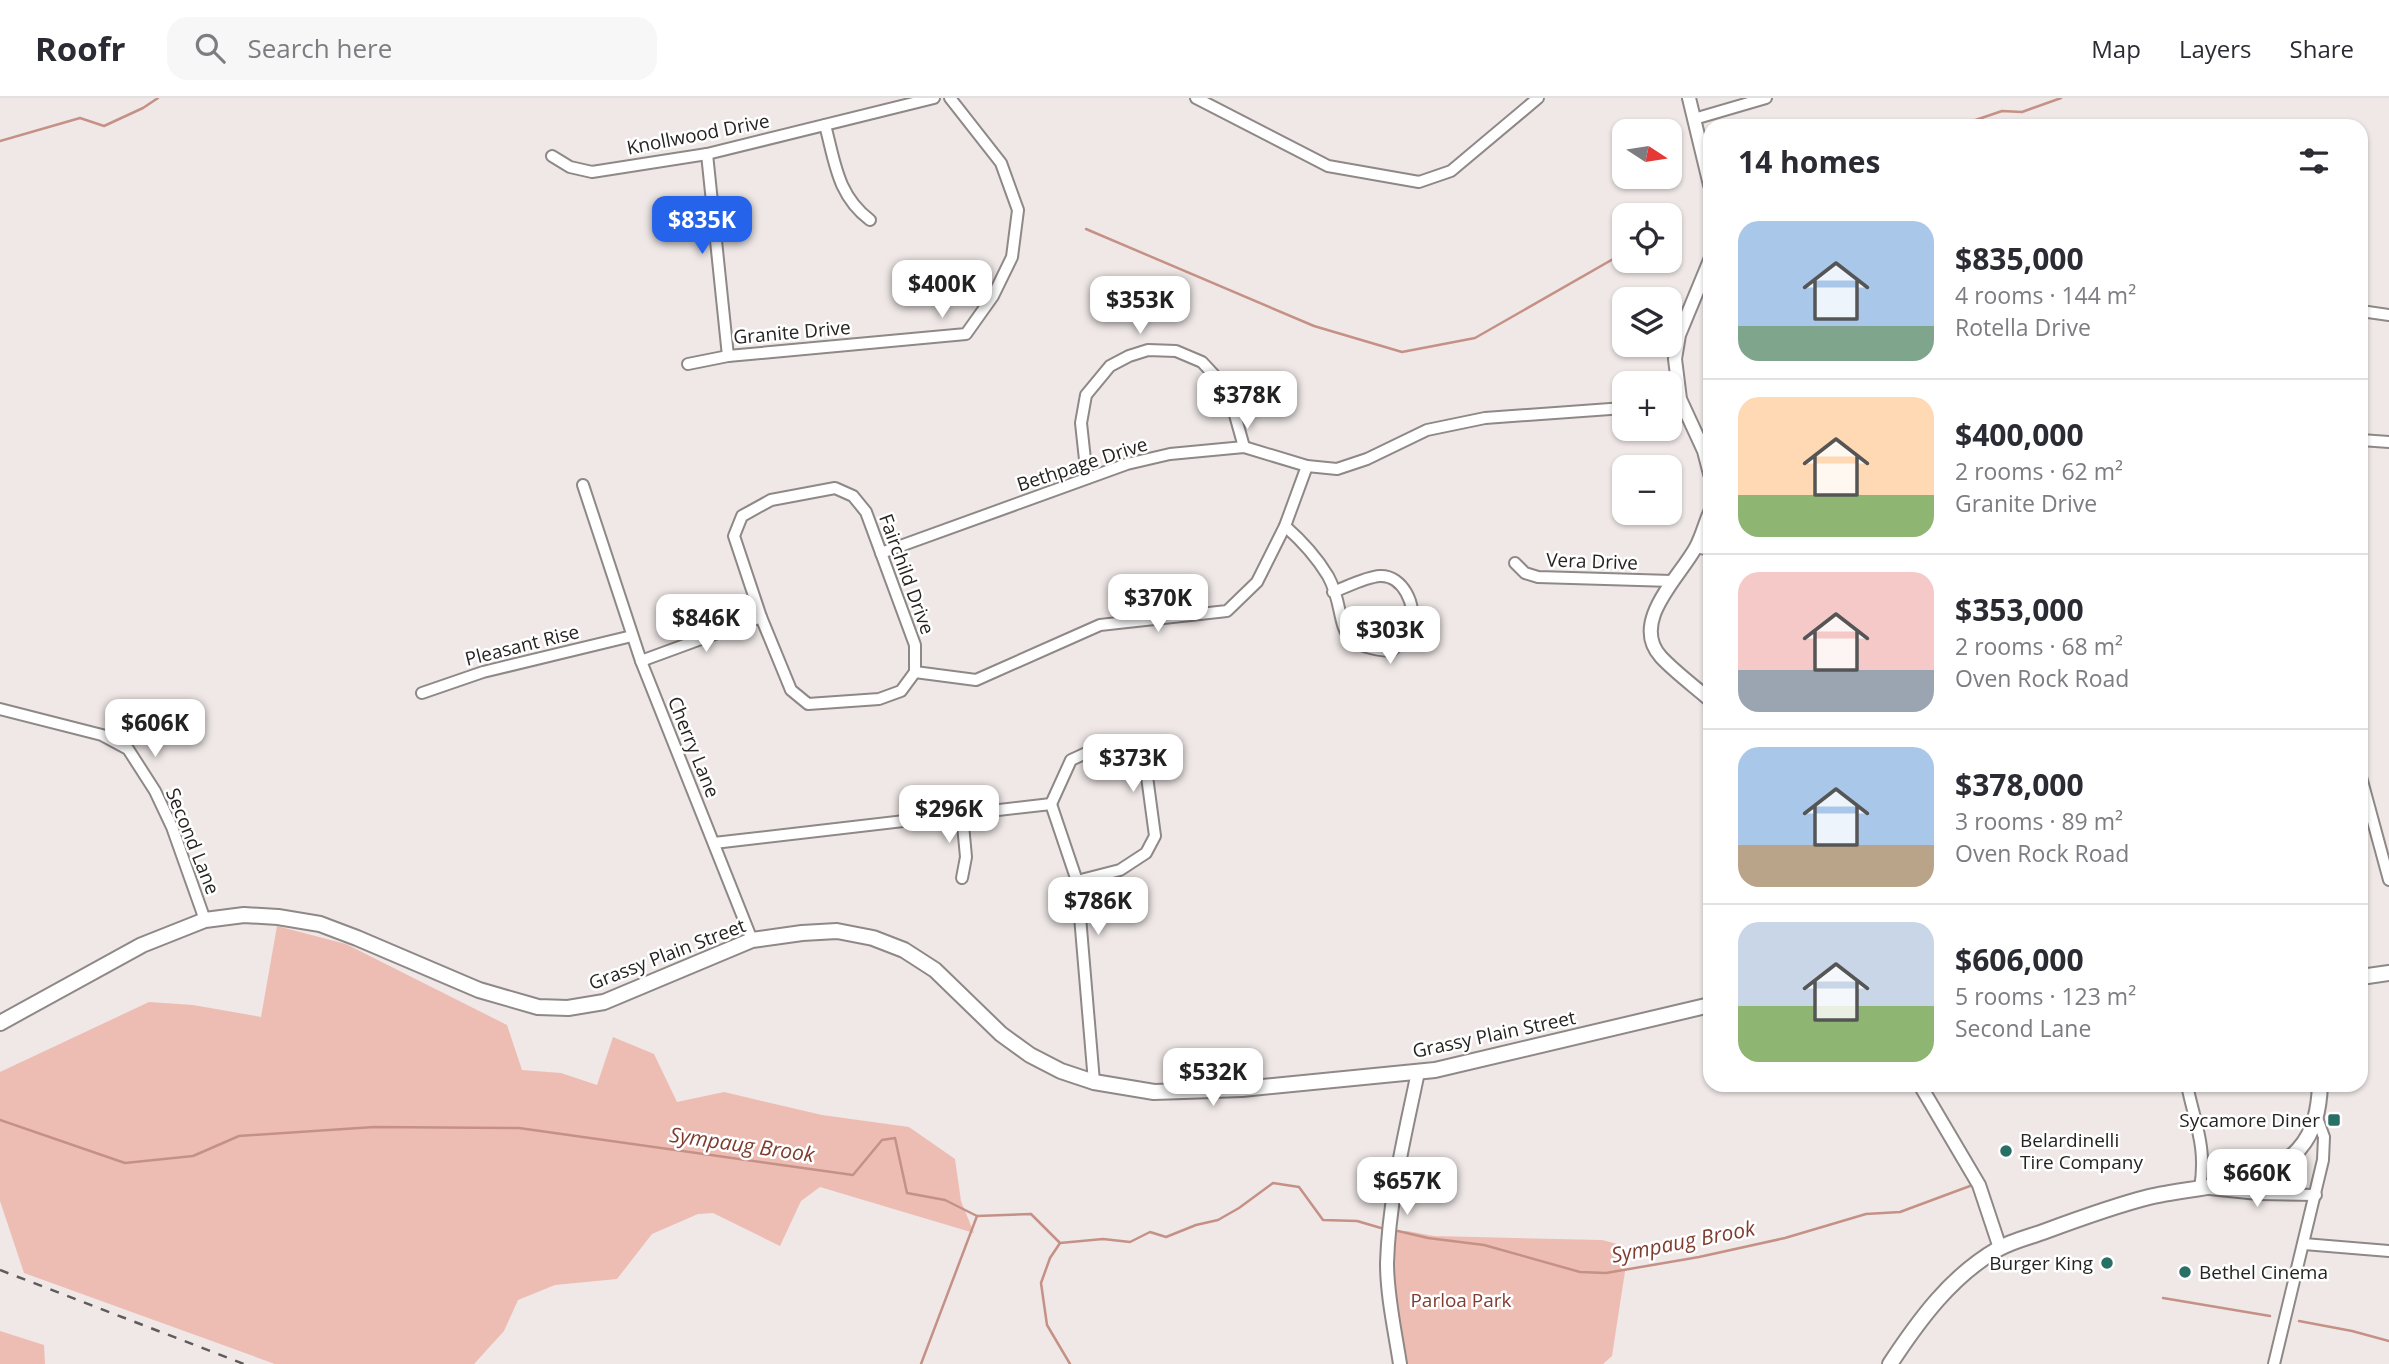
<!DOCTYPE html>
<html lang="en">
<head>
<meta charset="utf-8">
<style>
	body { margin:0; font-family:"Open Sans",sans-serif; background:#f7f7f7; color:#2b2b33; height:100vh; display:flex; flex-direction:column; font-size:26px; white-space:nowrap }
	* { box-sizing:border-box; margin:0 }
	p { font-size:23px; color:#7c7c81 }
	.icon { flex:none; width:38px; height:38px; fill:none; stroke:currentColor; stroke-width:2; stroke-linecap:round; stroke-linejoin:round }
	.map { position:relative; flex:1; overflow:hidden }
	.panel { position:absolute; left:1703px; top:21px; width:665px; height:973px; display:flex; flex-direction:column; background:#fff; border-radius:21px; box-shadow:0 2px 5px #0004 }
	.panel>* { flex:none }
	.needle { width:46px; rotate:102deg }
	.controls { position:absolute; left:1612px; top:21px; display:grid; gap:14px }
	.controls a { display:grid; place-items:center; width:70px; height:70px; border-radius:14px; background:#fff; box-shadow:0 2px 5px #0004; font-size:35px }
	.price { position:absolute; translate:-50% -60px; padding:0 16px; border-radius:14px; background:#fff; color:#222; font-size:23px; line-height:46px; filter:drop-shadow(0 2px 4px #0008) }
	.price::after { content:''; position:absolute; left:50%; top:42px; width:21px; height:16px; margin-left:-10px; background:inherit; clip-path:polygon(0 0,100% 0,50% 100%) }
	.price.active { background:#2563eb; color:#fff }
	ul { padding:0; list-style:none }
	li { display:flex; align-items:center; gap:21px; height:175px; padding:0 35px }
	li+li { border-top:2px solid #e1e1e2 }
	li span { display:grid; place-items:center; flex:none; width:196px; height:140px; border-radius:21px; color:#555 }
	li>.icon { margin-inline-start:auto }
	span .icon { width:84px; height:84px; fill:#fffc; stroke-width:1 }
	li b { font-size:30px }
	h2 { display:flex; justify-content:space-between; align-items:center; height:84px; padding:0 35px; font-size:30px }
	header { display:flex; align-items:center; gap:42px; box-sizing:border-box; height:98px; padding:0 35px; background:#fff; border-bottom:2px solid #e1e1e2 }
	header strong { font-size:33px }
	nav { display:flex; gap:38px; margin-inline-start:auto; font-size:24px }
	.search { width:490px; height:63px; background:#f7f7f7; display:flex; align-items:center; gap:18px; box-sizing:border-box; padding:0 24px; border-radius:21px; color:#7c7c81; font-size:26px }
	.map>svg:first-child { display:block }
	.green { fill:#edbdb3 }
	.lines { fill:none; stroke-linecap:round; stroke-linejoin:round }
	.stream { stroke:#c59186; stroke-width:2.5 }
	.minor-casing { stroke:#8e8887; stroke-width:14 }
	.tertiary-casing { stroke:#8e8887; stroke-width:16 }
	.secondary-casing { stroke:#8e8887; stroke-width:18 }
	.minor { stroke:#fff; stroke-width:10 }
	.tertiary { stroke:#fff; stroke-width:12 }
	.secondary { stroke:#fff; stroke-width:14 }
	.rail { stroke:#5f5b5a; stroke-width:2.5; stroke-dasharray:9 9; stroke-linecap:butt }
	.poi-dot { fill:#286f65; stroke:#fff; stroke-width:2.5 }
	.labels { text-anchor:middle; dominant-baseline:central; stroke-width:5; stroke-linejoin:round; paint-order:stroke }
	.street-label { font-size:19px; fill:#262423; stroke:#fff }
	.poi-label { font-size:19px; fill:#262423; stroke:#fff; text-anchor:end }
	.park-label { font-size:19px; fill:#7f3c30; stroke:#fff }
	.water-label { font-size:21px; font-style:italic; fill:#7e3c2f; stroke:#fff }
</style>
</head>
<body>
<header>
<strong>Roofr</strong>
<div class="search"><svg class="icon" aria-label="search" viewBox="0 0 24 24"><circle cx="10" cy="10" r="6"/><path d="M15 15l6 6"/></svg>Search here</div>
<nav><a>Map</a><a>Layers</a><a>Share</a></nav>
</header>
<div class="map">
<svg width="2389" height="1266" viewBox="0 0 2389 1266">
	<rect width="100%" height="100%" fill="#efe8e7"/>
	<g class="green">
		<path d="M277,828L346,846L507,927L522,972L561,975L597,987L613,939L654,956L677,1004L724,994L822,1017L909,1029L955,1061L961,1103L974,1135L820,1089L801,1103L780,1148L713,1115L698,1116L652,1136L617,1181L555,1187L518,1202L504,1233L474,1266H275L24,1175L0,1103V974L149,904L193,907L261,919Z"/>
		<path d="M1407,1133L1434,1138L1602,1142L1621,1147L1628,1154L1612,1258L1603,1266H1407C1394,1226 1391,1180 1393,1138L1397,1134Z"/>
		<path d="M0,1233L44,1247L45,1266H0Z"/>
	</g>
	<g class="lines">
		<g class="stream">
			<path d="M1958,28L2002,13L2022,14L2061,0"/>
			<path d="M0,43L80,20L104,28L143,10L158,0"/>
			<path d="M1086,131L1314,228L1402,254L1475,240L1622,156"/>
			<path d="M0,1022L125,1065L193,1058L239,1038L374,1029L519,1030L853,1077L882,1042L895,1040L907,1095L945,1102L977,1118L1031,1116L1060,1145L1103,1141L1130,1144L1150,1134L1166,1139L1196,1127L1218,1122L1239,1110L1273,1085L1299,1089L1323,1122L1357,1123L1381,1130"/>
			<path d="M1398,1133L1428,1140L1484,1147L1580,1174L1606,1175L1699,1159L1785,1140L1866,1116L1900,1114L1970,1088"/>
			<path d="M1060,1145L1050,1160L1041,1185L1047,1227L1070,1266"/>
			<path d="M2163,1200L2270,1218"/>
			<path d="M2299,1223L2352,1233L2389,1243"/>
			<path d="M921,1266L977,1118"/>
		</g>
		<defs>
			<g id="minor">
				<path d="M1196,0L1328,68L1419,84L1451,73L1538,0"/>
				<path d="M1694,21L1766,0"/>
				<path d="M825,27C835,64 837,97 870,122"/>
				<path d="M707,56L728,258"/>
				<path d="M552,58L570,69L592,74L707,56L934,0"/>
				<path d="M2361,213L2389,217"/>
				<path d="M688,266L728,258L966,236L993,198L1012,159L1018,112L1001,65L950,0"/>
				<path d="M1670,304L1680,301"/>
				<path d="M2361,342L2389,344"/>
				<path d="M1087,380L1081,325L1086,297L1110,268L1129,258L1148,252L1176,253L1202,264L1228,292L1244,349"/>
				<path d="M583,387L641,563L752,842"/>
				<path d="M835,390L853,398L866,414L915,547V574L901,593L879,601L808,606L791,592L761,519L734,438L742,418L771,402Z"/>
				<path d="M1285,428C1302,443 1316,458 1328,478C1350,518 1327,549 1391,553C1400,545 1407,539 1411,527C1417,508 1403,477 1380,478C1365,479 1347,489 1333,494"/>
				<path d="M1696,449L1710,452"/>
				<path d="M881,455L1127,366L1170,356L1244,349L1307,368L1337,371L1367,361L1427,332L1485,320L1624,310"/>
				<path d="M1515,465L1525,475L1538,479L1672,483"/>
				<path d="M641,563L761,519"/>
				<path d="M915,574L976,582L1100,527L1227,513L1257,484L1285,428L1307,368"/>
				<path d="M422,595L483,574L632,538"/>
				<path d="M0,611L102,637L128,651L155,693L172,729L205,822"/>
				<path d="M2361,679L2389,782"/>
				<path d="M1051,706L1071,662L1097,650L1114,649L1133,657L1146,671L1155,738L1146,755L1120,772L1077,783"/>
				<path d="M1051,706L1077,783L1094,984"/>
				<path d="M714,745L1051,706"/>
				<path d="M962,780L966,759L962,716"/>
				<path d="M2187,987C2195,1026 2207,1049 2200,1090L2258,1096L2316,1097"/>
				<path d="M2304,1146L2389,1153"/>
				<path d="M2274,1266L2323,1062L2324,1039L2317,1020"/>
			</g>
			<g id="tertiary">
				<path d="M1689,0L1710,87"/>
				<path d="M1710,162L1679,237L1675,261L1680,301L1704,353L1710,376"/>
				<path d="M1710,414C1705,425 1702,438 1696,449C1680,479 1629,524 1661,559C1675,574 1694,588 1710,602"/>
				<path d="M1920,987L1979,1087L2000,1150"/>
				<path d="M1400,1266C1395,1233 1387,1198 1387,1165C1389,1100 1405,1037 1418,974"/>
			</g>
			<g id="secondary">
				<path d="M2361,879L2389,875"/>
				<path d="M0,925L142,847L205,822L244,817L278,819L320,826L357,840L479,892L538,909L568,910L604,904L752,842L802,835L837,833L873,840L904,852L935,872L1001,936L1030,957L1061,973L1094,984L1154,994L1242,991L1435,972L1710,907"/>
				<path d="M1890,1266C1919,1222 1951,1178 1998,1151C2012,1143 2029,1139 2043,1134C2078,1121 2113,1108 2149,1099C2195,1088 2266,1089 2299,1051C2315,1033 2319,1010 2320,987"/>
			</g>
		</defs>
		<use href="#minor" class="minor-casing"/>
		<use href="#tertiary" class="tertiary-casing"/>
		<use href="#secondary" class="secondary-casing"/>
		<use href="#minor" class="minor"/>
		<use href="#tertiary" class="tertiary"/>
		<use href="#secondary" class="secondary"/>
		<path class="rail" d="M0,1172L244,1266"/>
	</g>
	<g class="poi-dot">
		<rect x="2327" y="1015" width="14" height="14" rx="3.5"/>
		<circle cx="2006" cy="1053" r="7"/>
		<circle cx="2107" cy="1165" r="7"/>
		<circle cx="2185" cy="1174" r="7"/>
	</g>
	<g class="labels">
		<g class="street-label">
			<text transform="translate(698 36) rotate(-11)">Knollwood Drive</text>
			<text transform="translate(792 234) rotate(-5)">Granite Drive</text>
			<text transform="translate(1082 366) rotate(-18)">Bethpage Drive</text>
			<text transform="translate(1592 463) rotate(2)">Vera Drive</text>
			<text transform="translate(907 476) rotate(70)">Fairchild Drive</text>
			<text transform="translate(522 547) rotate(-14)">Pleasant Rise</text>
			<text transform="translate(694 649) rotate(68)">Cherry Lane</text>
			<text transform="translate(193 743) rotate(68)">Second Lane</text>
			<text transform="translate(667 856) rotate(-21)">Grassy Plain Street</text>
			<text transform="translate(1494 936) rotate(-12)">Grassy Plain Street</text>
		</g>
		<g class="poi-label">
			<text x="2320" y="1022">Sycamore Diner</text>
			<text x="2020" y="1042" text-anchor="start">Belardinelli<tspan x="2020" dy="22">Tire Company</tspan></text>
			<text x="2093" y="1165">Burger King</text>
			<text x="2199" y="1174" text-anchor="start">Bethel Cinema</text>
		</g>
		<g class="park-label">
			<text x="1461" y="1202">Parloa Park</text>
		</g>
		<g class="water-label">
			<text transform="translate(742 1046) rotate(8)">Sympaug Brook</text>
			<text transform="translate(1683 1143) rotate(-11)">Sympaug Brook</text>
		</g>
	</g>
</svg>
<div class="controls">
<a><svg class="needle" viewBox="-14 -14 28 28"><path d="M0-13l5 13h-10z" fill="#e53935"/><path d="M0 13l5-13h-10z" fill="#7c7c81"/></svg></a>
<a><svg class="icon" aria-label="locate" viewBox="0 0 24 24"><circle cx="12" cy="12" r="6"/><path d="M12 2v4M12 18v4M2 12h4M18 12h4"/></svg></a>
<a><svg class="icon" aria-label="layers" viewBox="0 0 24 24"><path d="M12 4l9 5-9 5-9-5zM3 14l9 5 9-5"/></svg></a>
<a>+</a>
<a>−</a>
</div>
<b class="price active" style="left:702px;top:158px">$835K</b>
<b class="price" style="left:942px;top:222px">$400K</b>
<b class="price" style="left:1140px;top:238px">$353K</b>
<b class="price" style="left:1247px;top:333px">$378K</b>
<b class="price" style="left:1158px;top:536px">$370K</b>
<b class="price" style="left:706px;top:556px">$846K</b>
<b class="price" style="left:1390px;top:568px">$303K</b>
<b class="price" style="left:155px;top:661px">$606K</b>
<b class="price" style="left:1133px;top:696px">$373K</b>
<b class="price" style="left:949px;top:747px">$296K</b>
<b class="price" style="left:1098px;top:839px">$786K</b>
<b class="price" style="left:1213px;top:1010px">$532K</b>
<b class="price" style="left:2257px;top:1111px">$660K</b>
<b class="price" style="left:1407px;top:1119px">$657K</b>
<section class="panel">
<h2>14 homes<svg class="icon" aria-label="filters" viewBox="0 0 24 24"><path d="M4 7h16M4 17h16"/><circle cx="9" cy="7" r="2"/><circle cx="15" cy="17" r="2"/></svg></h2>
<ul>
<li><span style="background:linear-gradient(#a9c7e8 75%,#7fa58c 0)"><svg class="icon" aria-label="home" viewBox="0 0 24 24"><path d="M3 11l9-7 9 7M6 9v11h12V9"/></svg></span><div><b>$835,000</b><p>4 rooms · 144 m²</p><p>Rotella Drive</p></div></li>
<li><span style="background:linear-gradient(#ffd9b3 70%,#8fb573 0)"><svg class="icon" aria-label="home" viewBox="0 0 24 24"><path d="M3 11l9-7 9 7M6 9v11h12V9"/></svg></span><div><b>$400,000</b><p>2 rooms · 62 m²</p><p>Granite Drive</p></div></li>
<li><span style="background:linear-gradient(#f6c9c9 70%,#9aa5b1 0)"><svg class="icon" aria-label="home" viewBox="0 0 24 24"><path d="M3 11l9-7 9 7M6 9v11h12V9"/></svg></span><div><b>$353,000</b><p>2 rooms · 68 m²</p><p>Oven Rock Road</p></div></li>
<li><span style="background:linear-gradient(#a9c7e8 70%,#b9a48a 0)"><svg class="icon" aria-label="home" viewBox="0 0 24 24"><path d="M3 11l9-7 9 7M6 9v11h12V9"/></svg></span><div><b>$378,000</b><p>3 rooms · 89 m²</p><p>Oven Rock Road</p></div></li>
<li><span style="background:linear-gradient(#c9d6e8 60%,#8fb573 0)"><svg class="icon" aria-label="home" viewBox="0 0 24 24"><path d="M3 11l9-7 9 7M6 9v11h12V9"/></svg></span><div><b>$606,000</b><p>5 rooms · 123 m²</p><p>Second Lane</p></div></li>
</ul>
</section>
</div>
</body>
</html>
